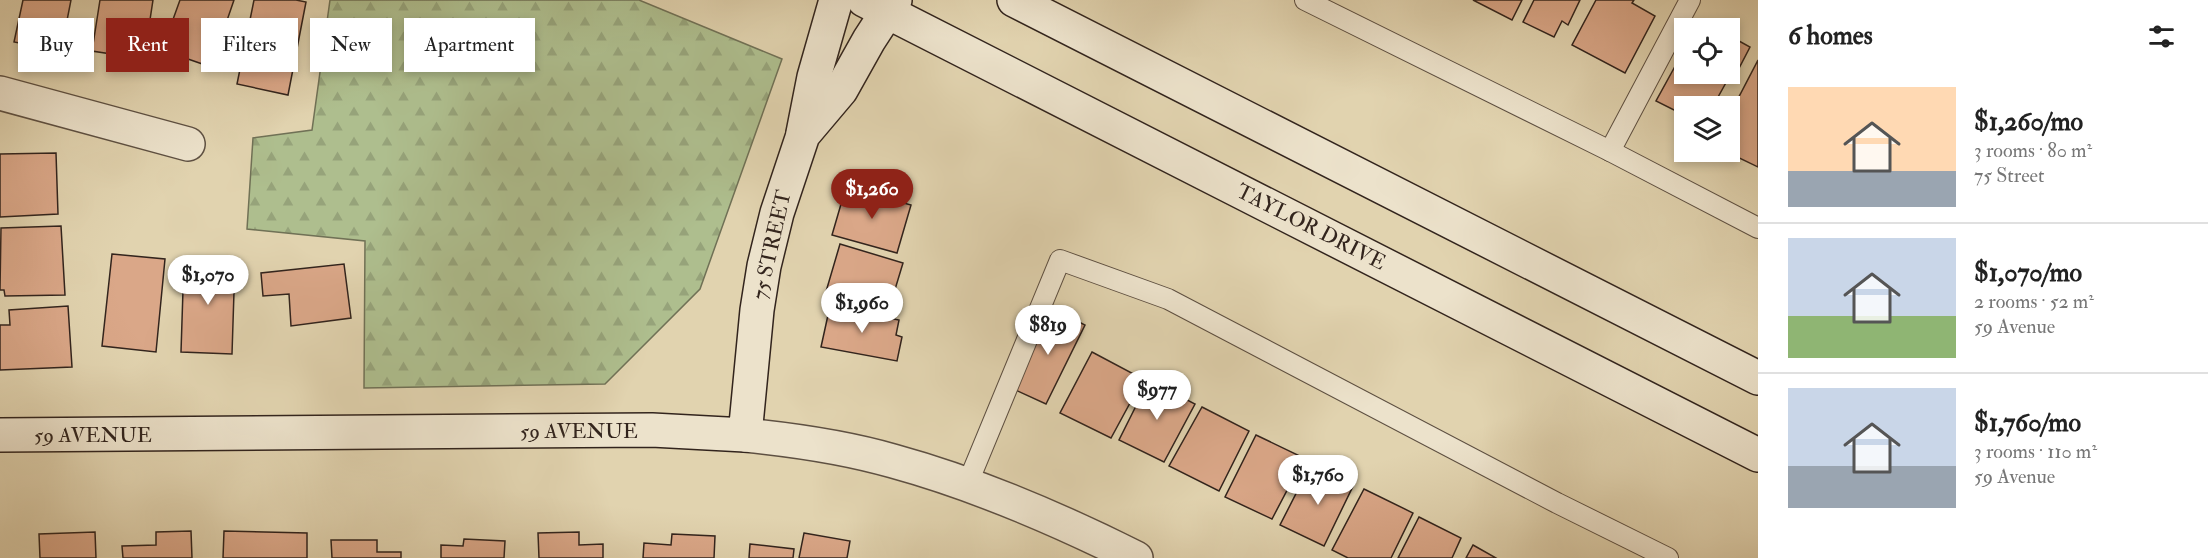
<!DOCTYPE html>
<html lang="en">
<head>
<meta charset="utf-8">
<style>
	body { margin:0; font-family:"IM FELL Double Pica",serif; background:#f2f2f2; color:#222; height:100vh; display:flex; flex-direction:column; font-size:22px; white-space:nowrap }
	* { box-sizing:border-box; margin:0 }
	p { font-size:20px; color:#767676 }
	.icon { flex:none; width:33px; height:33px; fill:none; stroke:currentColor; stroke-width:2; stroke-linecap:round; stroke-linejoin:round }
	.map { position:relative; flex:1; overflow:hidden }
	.panel { display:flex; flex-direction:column; background:#fff; width:450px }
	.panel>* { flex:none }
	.banner { position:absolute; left:18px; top:18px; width:570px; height:54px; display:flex; gap:12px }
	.tools { position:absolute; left:1674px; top:18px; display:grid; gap:12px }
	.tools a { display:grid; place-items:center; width:66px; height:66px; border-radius:0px; background:#fff; box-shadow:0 3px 9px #0003; font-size:30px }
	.price { position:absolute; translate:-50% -51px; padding:0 14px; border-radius:21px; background:#fff; color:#222; font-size:20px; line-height:39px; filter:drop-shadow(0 2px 3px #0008) }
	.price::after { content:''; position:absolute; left:50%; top:36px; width:18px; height:14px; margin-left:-9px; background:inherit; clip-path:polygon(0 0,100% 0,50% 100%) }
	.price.on { background:#8f2418; color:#fff }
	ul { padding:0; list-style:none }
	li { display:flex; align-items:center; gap:18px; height:150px; padding:0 30px }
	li+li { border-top:2px solid #e0e0e0 }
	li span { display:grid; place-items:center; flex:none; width:168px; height:120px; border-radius:0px; color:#555 }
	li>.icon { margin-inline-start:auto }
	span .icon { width:72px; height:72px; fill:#fffc; stroke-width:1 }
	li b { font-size:26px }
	h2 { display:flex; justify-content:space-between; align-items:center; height:72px; padding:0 30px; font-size:26px }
	.tag { padding:0 21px; border-radius:0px; background:#fff; box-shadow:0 3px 9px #0003; font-size:21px; line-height:54px }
	.tag.on { background:#8f2418; color:#fff }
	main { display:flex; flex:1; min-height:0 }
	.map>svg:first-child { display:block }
	.forest { fill:url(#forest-firs); stroke:#707156; stroke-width:1.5 }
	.building { fill:#daa788; stroke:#32241d; stroke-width:1.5 }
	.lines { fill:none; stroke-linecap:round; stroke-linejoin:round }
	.lane-casing { stroke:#5e5042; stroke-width:22 }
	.street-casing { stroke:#5e5042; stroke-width:36 }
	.secondary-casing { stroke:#32241d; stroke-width:36 }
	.lane { stroke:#ece2cb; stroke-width:20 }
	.street { stroke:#ece2cb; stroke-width:33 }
	.secondary { stroke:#ece2cb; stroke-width:33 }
	.labels { text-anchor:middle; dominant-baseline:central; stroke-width:5; stroke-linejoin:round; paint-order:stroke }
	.street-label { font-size:21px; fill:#32241d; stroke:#ece2cb }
</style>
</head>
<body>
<main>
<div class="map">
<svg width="1758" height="558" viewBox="0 0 1758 558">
	<defs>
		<pattern id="forest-firs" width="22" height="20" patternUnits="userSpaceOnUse" patternTransform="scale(1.5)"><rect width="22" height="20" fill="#aebe8e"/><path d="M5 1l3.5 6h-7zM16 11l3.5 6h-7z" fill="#96a37a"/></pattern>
	</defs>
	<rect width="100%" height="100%" fill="#e1d3af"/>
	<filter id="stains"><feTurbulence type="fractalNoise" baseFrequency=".00333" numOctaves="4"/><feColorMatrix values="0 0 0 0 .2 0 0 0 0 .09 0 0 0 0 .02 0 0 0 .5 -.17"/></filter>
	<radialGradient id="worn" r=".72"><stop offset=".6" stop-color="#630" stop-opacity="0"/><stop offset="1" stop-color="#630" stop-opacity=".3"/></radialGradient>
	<path class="forest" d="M330,0H639L782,59L700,289L605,384L364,388L365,241L247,229L253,138L312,130Z"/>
	<g class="building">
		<path d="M23,0H71L61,51L14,42Z"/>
		<path d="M100,0H153L144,59L92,51Z"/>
		<path d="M180,0H234L211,67L162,50Z"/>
		<path d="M254,0H296L306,2L288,95L237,84Z"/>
		<path d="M1473,0H1522L1512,20Z"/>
		<path d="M1534,0H1580L1568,25L1562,21L1554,37L1523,22Z"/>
		<path d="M1596,0H1634L1632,3L1655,16L1625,73L1572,45Z"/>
		<path d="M1730,36L1750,47L1736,74L1732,72L1713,106H1684V115L1656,101L1684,50V74H1730Z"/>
		<path d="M1758,60V167L1733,155L1738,147L1730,143V114Z"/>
		<path d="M56,153L58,214L0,217V154Z"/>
		<path d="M846,187L911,205L897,253L832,235Z"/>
		<path d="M61,226L65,295L5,296L4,290H0L1,228Z"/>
		<path d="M840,244L903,263L893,296L883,293L878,309L825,295Z"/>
		<path d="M112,254L165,259L156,352L102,346Z"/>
		<path d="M184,259L235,261L232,354L181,352Z"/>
		<path d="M344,264L351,318L291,326L289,294L263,296L261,273Z"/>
		<path d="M68,306L72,367L0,370V325H10L9,310Z"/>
		<path d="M830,306L899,320L896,335L902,337L897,361L821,347Z"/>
		<path d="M1050,307L1085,325L1046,404L1011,388Z"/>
		<path d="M1092,352L1143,379L1111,438L1060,413Z"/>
		<path d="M1149,380L1195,404L1164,462L1119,440Z"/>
		<path d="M1202,407L1249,431L1219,491L1169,466Z"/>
		<path d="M1256,435L1304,458L1272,519L1225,497Z"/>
		<path d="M1329,468L1356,480L1324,546L1280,525L1306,474L1322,482Z"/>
		<path d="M1364,489L1413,513L1391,558H1348L1332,550Z"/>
		<path d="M1419,517L1461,538L1452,558H1398Z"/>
		<path d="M191,531L192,558H123L122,546L156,545V532Z"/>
		<path d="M224,531L307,533V558H223Z"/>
		<path d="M95,532L96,558H40L39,534Z"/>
		<path d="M579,532V545L603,544V558H539L538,533Z"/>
		<path d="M804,533L850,541L847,558H799Z"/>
		<path d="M672,534L715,536L714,558H643L644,543L671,545Z"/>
		<path d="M464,539L505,541L504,558H441V545L463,546Z"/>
		<path d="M331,540H377V552H401V558H332Z"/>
		<path d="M750,544L794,549L793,558H749Z"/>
		<path d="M1473,545L1496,558H1466Z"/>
	</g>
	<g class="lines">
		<defs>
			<g id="lane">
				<path d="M1305,0L1610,151L1758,228"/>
				<path d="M1610,151L1690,0"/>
				<path d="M967,485L1060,260L1168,299L1557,503L1668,558"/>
			</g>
			<g id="street">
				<path d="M0,93L188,144"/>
				<path d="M745,435C795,440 845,447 893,461C977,484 1058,519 1136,558"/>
			</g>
			<g id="secondary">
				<path d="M864,0L1758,455"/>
				<path d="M1014,0L1758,378"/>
				<path d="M803,133L814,77L836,0"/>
				<path d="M0,435L652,430L745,435L757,310L764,266L777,213L803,135L841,90L869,40L895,0"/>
			</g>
		</defs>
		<use href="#lane" class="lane-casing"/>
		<use href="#street" class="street-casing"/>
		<use href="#secondary" class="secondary-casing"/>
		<use href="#lane" class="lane"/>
		<use href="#street" class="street"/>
		<use href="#secondary" class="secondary"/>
	</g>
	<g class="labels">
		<g class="street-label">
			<text transform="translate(1311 227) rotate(27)">TAYLOR DRIVE</text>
			<text transform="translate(772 245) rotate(-77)">75 STREET</text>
			<text x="579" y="431">59 AVENUE</text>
			<text x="93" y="435">59 AVENUE</text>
		</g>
	</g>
	<rect width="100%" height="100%" filter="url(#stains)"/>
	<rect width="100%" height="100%" fill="url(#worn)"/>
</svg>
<div class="tools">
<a><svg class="icon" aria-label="locate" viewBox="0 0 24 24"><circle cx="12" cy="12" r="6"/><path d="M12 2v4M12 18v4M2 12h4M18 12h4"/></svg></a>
<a><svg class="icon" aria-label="layers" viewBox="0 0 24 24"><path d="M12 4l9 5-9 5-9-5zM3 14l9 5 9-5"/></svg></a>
</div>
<b class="price on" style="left:872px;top:220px">$1,260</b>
<b class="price" style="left:208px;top:306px">$1,070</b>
<b class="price" style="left:862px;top:334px">$1,960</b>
<b class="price" style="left:1048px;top:356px">$819</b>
<b class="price" style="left:1157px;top:421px">$977</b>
<b class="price" style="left:1318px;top:506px">$1,760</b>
<div class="banner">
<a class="tag">Buy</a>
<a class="tag on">Rent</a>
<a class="tag">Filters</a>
<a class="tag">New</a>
<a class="tag">Apartment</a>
</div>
</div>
<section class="panel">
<h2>6 homes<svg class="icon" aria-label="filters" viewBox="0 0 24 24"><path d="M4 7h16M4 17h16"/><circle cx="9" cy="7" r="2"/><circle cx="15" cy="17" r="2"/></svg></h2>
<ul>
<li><span style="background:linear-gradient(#ffd9b3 70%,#9aa5b1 0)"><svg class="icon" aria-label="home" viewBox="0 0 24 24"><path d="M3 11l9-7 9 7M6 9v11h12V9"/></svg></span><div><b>$1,260/mo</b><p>3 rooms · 80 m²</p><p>75 Street</p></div></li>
<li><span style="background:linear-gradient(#c9d6e8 65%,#8fb573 0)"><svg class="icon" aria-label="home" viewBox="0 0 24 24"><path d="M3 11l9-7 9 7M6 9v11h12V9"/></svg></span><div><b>$1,070/mo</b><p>2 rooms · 52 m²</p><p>59 Avenue</p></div></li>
<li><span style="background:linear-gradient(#c9d6e8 65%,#9aa5b1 0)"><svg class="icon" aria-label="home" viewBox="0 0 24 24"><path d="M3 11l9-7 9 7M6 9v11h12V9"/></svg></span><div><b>$1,760/mo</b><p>3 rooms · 110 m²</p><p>59 Avenue</p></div></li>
</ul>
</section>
</main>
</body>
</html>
